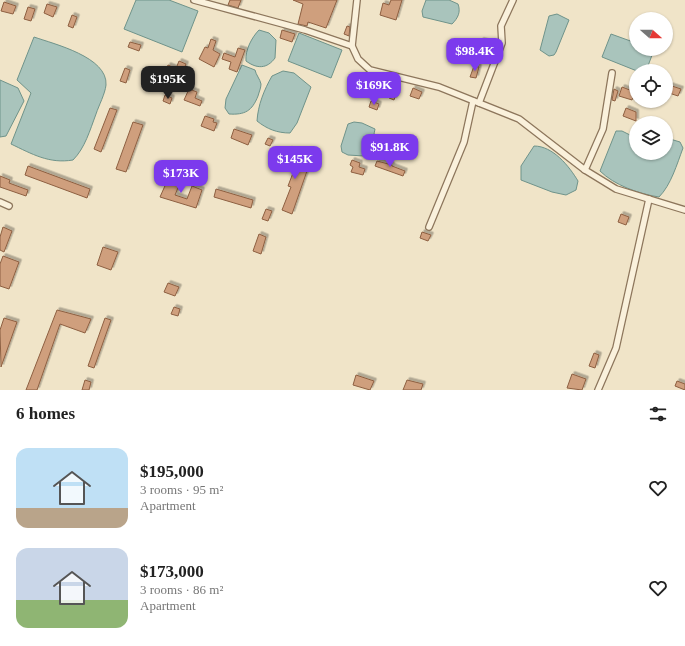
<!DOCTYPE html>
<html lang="en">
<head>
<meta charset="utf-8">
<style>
	body { margin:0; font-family:"Times New Roman",serif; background:#f2f2f2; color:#222; height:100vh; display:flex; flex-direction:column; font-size:15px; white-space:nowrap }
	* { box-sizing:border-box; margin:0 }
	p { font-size:13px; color:#767676 }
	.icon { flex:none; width:22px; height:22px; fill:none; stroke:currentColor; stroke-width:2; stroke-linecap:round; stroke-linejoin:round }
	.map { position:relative; height:390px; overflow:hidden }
	.side { display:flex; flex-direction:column; background:#fff; flex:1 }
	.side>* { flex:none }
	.needle { width:26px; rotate:111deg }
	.tools { position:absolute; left:629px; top:12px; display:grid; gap:8px }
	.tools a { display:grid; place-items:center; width:44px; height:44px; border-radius:50%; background:#fff; box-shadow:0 1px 3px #0004; font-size:20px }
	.price { position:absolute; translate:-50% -34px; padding:0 9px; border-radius:8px; background:#7c3aed; color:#fff; font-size:13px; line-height:26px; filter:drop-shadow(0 1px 2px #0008) }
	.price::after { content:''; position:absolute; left:50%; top:24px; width:12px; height:9px; margin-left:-6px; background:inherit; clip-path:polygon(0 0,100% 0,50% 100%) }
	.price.active { background:#222; color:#fff }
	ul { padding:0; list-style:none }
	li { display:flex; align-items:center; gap:12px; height:100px; padding:0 16px }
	li span { display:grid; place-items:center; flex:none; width:112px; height:80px; border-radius:12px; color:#555 }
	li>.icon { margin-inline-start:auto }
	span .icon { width:48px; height:48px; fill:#fffc; stroke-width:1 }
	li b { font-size:17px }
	h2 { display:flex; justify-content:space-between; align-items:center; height:48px; padding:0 16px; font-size:17px }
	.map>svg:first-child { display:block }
	.water { fill:#a9c4bc; stroke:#6f938a }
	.building { fill:#cf9f7d; stroke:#8d5f41; filter:url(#shadow) }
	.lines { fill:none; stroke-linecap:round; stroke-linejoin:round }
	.minor-casing { stroke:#8d765c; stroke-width:8 }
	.minor { stroke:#faf1dc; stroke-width:5.5 }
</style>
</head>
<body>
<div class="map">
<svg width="685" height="390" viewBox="0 0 685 390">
	<defs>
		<filter id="shadow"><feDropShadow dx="2.5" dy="-2.5" stdDeviation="0" flood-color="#0004"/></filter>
	</defs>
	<rect width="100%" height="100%" fill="#f0e4c8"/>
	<g class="water">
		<path d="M136,0H169L198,11L182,52L124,29Z"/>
		<path d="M426,0H449L458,4C461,12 458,18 452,24L423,17L422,11Z"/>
		<path d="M557,14L569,20L556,52L554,55L549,56L540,50L549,16Z"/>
		<path d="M259,30L269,33L276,40L275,58C267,69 257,69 246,61C245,50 252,37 259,30Z"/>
		<path d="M299,33L342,50L331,78L288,61Z"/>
		<path d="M611,34L636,43V49L654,50L646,71H637L602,57Z"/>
		<path d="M34,37C54,44 108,57 106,85C105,94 99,105 96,114C90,130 85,148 73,160C49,164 32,154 11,144L31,93L17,80Z"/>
		<path d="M242,65L255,70C256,75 260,79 261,84C261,88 259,92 258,96C252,111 245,115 229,114L225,108L226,99Z"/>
		<path d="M283,71L294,73L311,87L297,123L290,133C277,133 267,129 257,121C258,105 264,90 272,76Z"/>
		<path d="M0,80L18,88L24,101L6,136L0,137Z"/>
		<path d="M354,122L362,123L375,129C373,139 372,149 364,156L348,155L342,152L341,146L348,124Z"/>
		<path d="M616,131H622L636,138V153H666V142L670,139L680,142L683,148C677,164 671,185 659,197C639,194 614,185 600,171Z"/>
		<path d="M534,146C553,146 569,166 578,181L576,190L566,195L552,192L521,180V166Z"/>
	</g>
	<g class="building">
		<path d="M230,0H241L238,8L228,5Z"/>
		<path d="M293,0H337L326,28L308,22L307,26L298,24L303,4Z"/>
		<path d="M391,0H402L396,20L380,15L383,3L389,5Z"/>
		<path d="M4,2L16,6L13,14L1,11Z"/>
		<path d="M47,4L57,7L53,17L44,13Z"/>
		<path d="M28,7L35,9L31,21L24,19Z"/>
		<path d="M72,15L77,17L73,28L68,26Z"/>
		<path d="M347,26L350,27L349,36L344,34Z"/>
		<path d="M282,30L295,34L292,42L280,38Z"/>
		<path d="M211,39L216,41L213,50L220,54L214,67L199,59L205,47L208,48Z"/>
		<path d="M481,40L495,44L493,50L479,46Z"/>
		<path d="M130,42L141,45L139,51L128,47Z"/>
		<path d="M238,48L245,50L237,72L229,69L231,62L222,59L224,53L235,57Z"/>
		<path d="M179,61L186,64L184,69L177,66Z"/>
		<path d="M168,65L177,69L173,85L161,81Z"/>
		<path d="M474,66L479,67L476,78L470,77Z"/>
		<path d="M125,68L130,70L126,83L120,81Z"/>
		<path d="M666,84L681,89L678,96L666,92Z"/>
		<path d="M622,87L635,92L632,100L619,96Z"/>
		<path d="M413,88L422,92L419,99L410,96Z"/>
		<path d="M189,89L197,92L195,98L202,101L200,106L184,100Z"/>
		<path d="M614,89L618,91L615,101L612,100Z"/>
		<path d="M391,92L396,94L394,100L389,98Z"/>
		<path d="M165,95L172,98L170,104L163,101Z"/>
		<path d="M371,101L379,104L377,110L369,107Z"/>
		<path d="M110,108L117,110L101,152L94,149Z"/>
		<path d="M626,108L636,112V121L623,116Z"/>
		<path d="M205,116L214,119L213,122L217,123L214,131L201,126Z"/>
		<path d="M133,122L143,125L126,172L116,169Z"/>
		<path d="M234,129L252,135L248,145L231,138Z"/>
		<path d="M268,138L273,140L270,146L265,144Z"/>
		<path d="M289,149L306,155L301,169L307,171L292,214L282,210L291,187L288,186L296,165L285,160Z"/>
		<path d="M352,160L360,163L359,167L365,169L363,175L351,172L353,167L350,165Z"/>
		<path d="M377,161L392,165V166L405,171L403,176L375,166Z"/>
		<path d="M28,166L90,189L87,198L25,175Z"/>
		<path d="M0,176L10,180L9,183L28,190L26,196L0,187Z"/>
		<path d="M168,179L180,183L175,195L187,199L192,186L202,190L196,208L160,197Z"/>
		<path d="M216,189L253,200L251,208L214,197Z"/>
		<path d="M266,209L272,211L268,221L262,219Z"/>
		<path d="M621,214L629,217L626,225L618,222Z"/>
		<path d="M3,227L12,231L4,252L0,250V237Z"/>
		<path d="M422,232L431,235L428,241L420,238Z"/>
		<path d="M259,234L266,237L261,254L253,251Z"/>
		<path d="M103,247L118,252L111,270L97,265Z"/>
		<path d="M3,256L19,262L9,289L0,286V264Z"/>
		<path d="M168,283L179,287L175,296L164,292Z"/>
		<path d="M174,307L180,309L178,316L171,314Z"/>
		<path d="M57,310L91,319L85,333L60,324L37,390H26Z"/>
		<path d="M4,318L17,322L1,367L0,330Z"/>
		<path d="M105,318L111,320L94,368L88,366Z"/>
		<path d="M594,353L599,355L595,368L589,366Z"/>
		<path d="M572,374L586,379L582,390L567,388Z"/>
		<path d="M356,375L374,381L370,390L353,385Z"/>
		<path d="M85,380L91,382L89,390H82Z"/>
		<path d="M407,380L423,384L421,390H403Z"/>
		<path d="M677,381L685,384V390L675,386Z"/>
	</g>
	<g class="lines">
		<defs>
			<g id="minor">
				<path d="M194,0L305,30L352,46"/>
				<path d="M357,0L352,46L358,59L370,70L439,87L519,119L585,170L616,189L685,210"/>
				<path d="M479,103L502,43L501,26L513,0"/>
				<path d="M585,170L603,129L612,73"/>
				<path d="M0,202L9,206"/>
				<path d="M429,227L464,142L473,101"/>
				<path d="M598,390L616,348L649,199"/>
			</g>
		</defs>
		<use href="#minor" class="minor-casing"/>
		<use href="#minor" class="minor"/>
	</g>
</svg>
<div class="tools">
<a><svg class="needle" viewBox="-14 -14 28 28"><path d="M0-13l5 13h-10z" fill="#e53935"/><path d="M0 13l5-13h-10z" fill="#767676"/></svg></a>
<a><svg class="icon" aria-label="locate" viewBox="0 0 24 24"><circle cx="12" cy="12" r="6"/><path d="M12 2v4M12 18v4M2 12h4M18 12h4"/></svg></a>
<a><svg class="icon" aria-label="layers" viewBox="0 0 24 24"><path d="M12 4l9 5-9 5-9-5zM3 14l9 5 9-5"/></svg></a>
</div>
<b class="price" style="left:475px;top:72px">$98.4K</b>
<b class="price active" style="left:168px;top:100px">$195K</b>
<b class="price" style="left:374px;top:106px">$169K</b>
<b class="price" style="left:390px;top:168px">$91.8K</b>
<b class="price" style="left:295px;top:180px">$145K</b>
<b class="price" style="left:181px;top:194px">$173K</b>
</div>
<section class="side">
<h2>6 homes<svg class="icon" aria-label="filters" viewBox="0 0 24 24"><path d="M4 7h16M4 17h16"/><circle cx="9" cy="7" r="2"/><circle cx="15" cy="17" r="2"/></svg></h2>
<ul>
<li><span style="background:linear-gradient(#bfe0f5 75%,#b9a48a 0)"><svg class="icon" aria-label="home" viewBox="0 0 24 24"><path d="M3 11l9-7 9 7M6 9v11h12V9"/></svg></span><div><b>$195,000</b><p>3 rooms · 95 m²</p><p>Apartment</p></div><svg class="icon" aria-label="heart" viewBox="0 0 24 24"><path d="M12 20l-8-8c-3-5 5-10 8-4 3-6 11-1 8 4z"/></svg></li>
<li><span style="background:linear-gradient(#c9d6e8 65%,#8fb573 0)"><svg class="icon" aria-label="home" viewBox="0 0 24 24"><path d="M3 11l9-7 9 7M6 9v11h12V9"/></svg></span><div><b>$173,000</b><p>3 rooms · 86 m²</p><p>Apartment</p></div><svg class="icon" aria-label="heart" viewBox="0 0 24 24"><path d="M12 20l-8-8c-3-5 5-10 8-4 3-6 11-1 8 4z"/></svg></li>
</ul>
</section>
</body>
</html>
